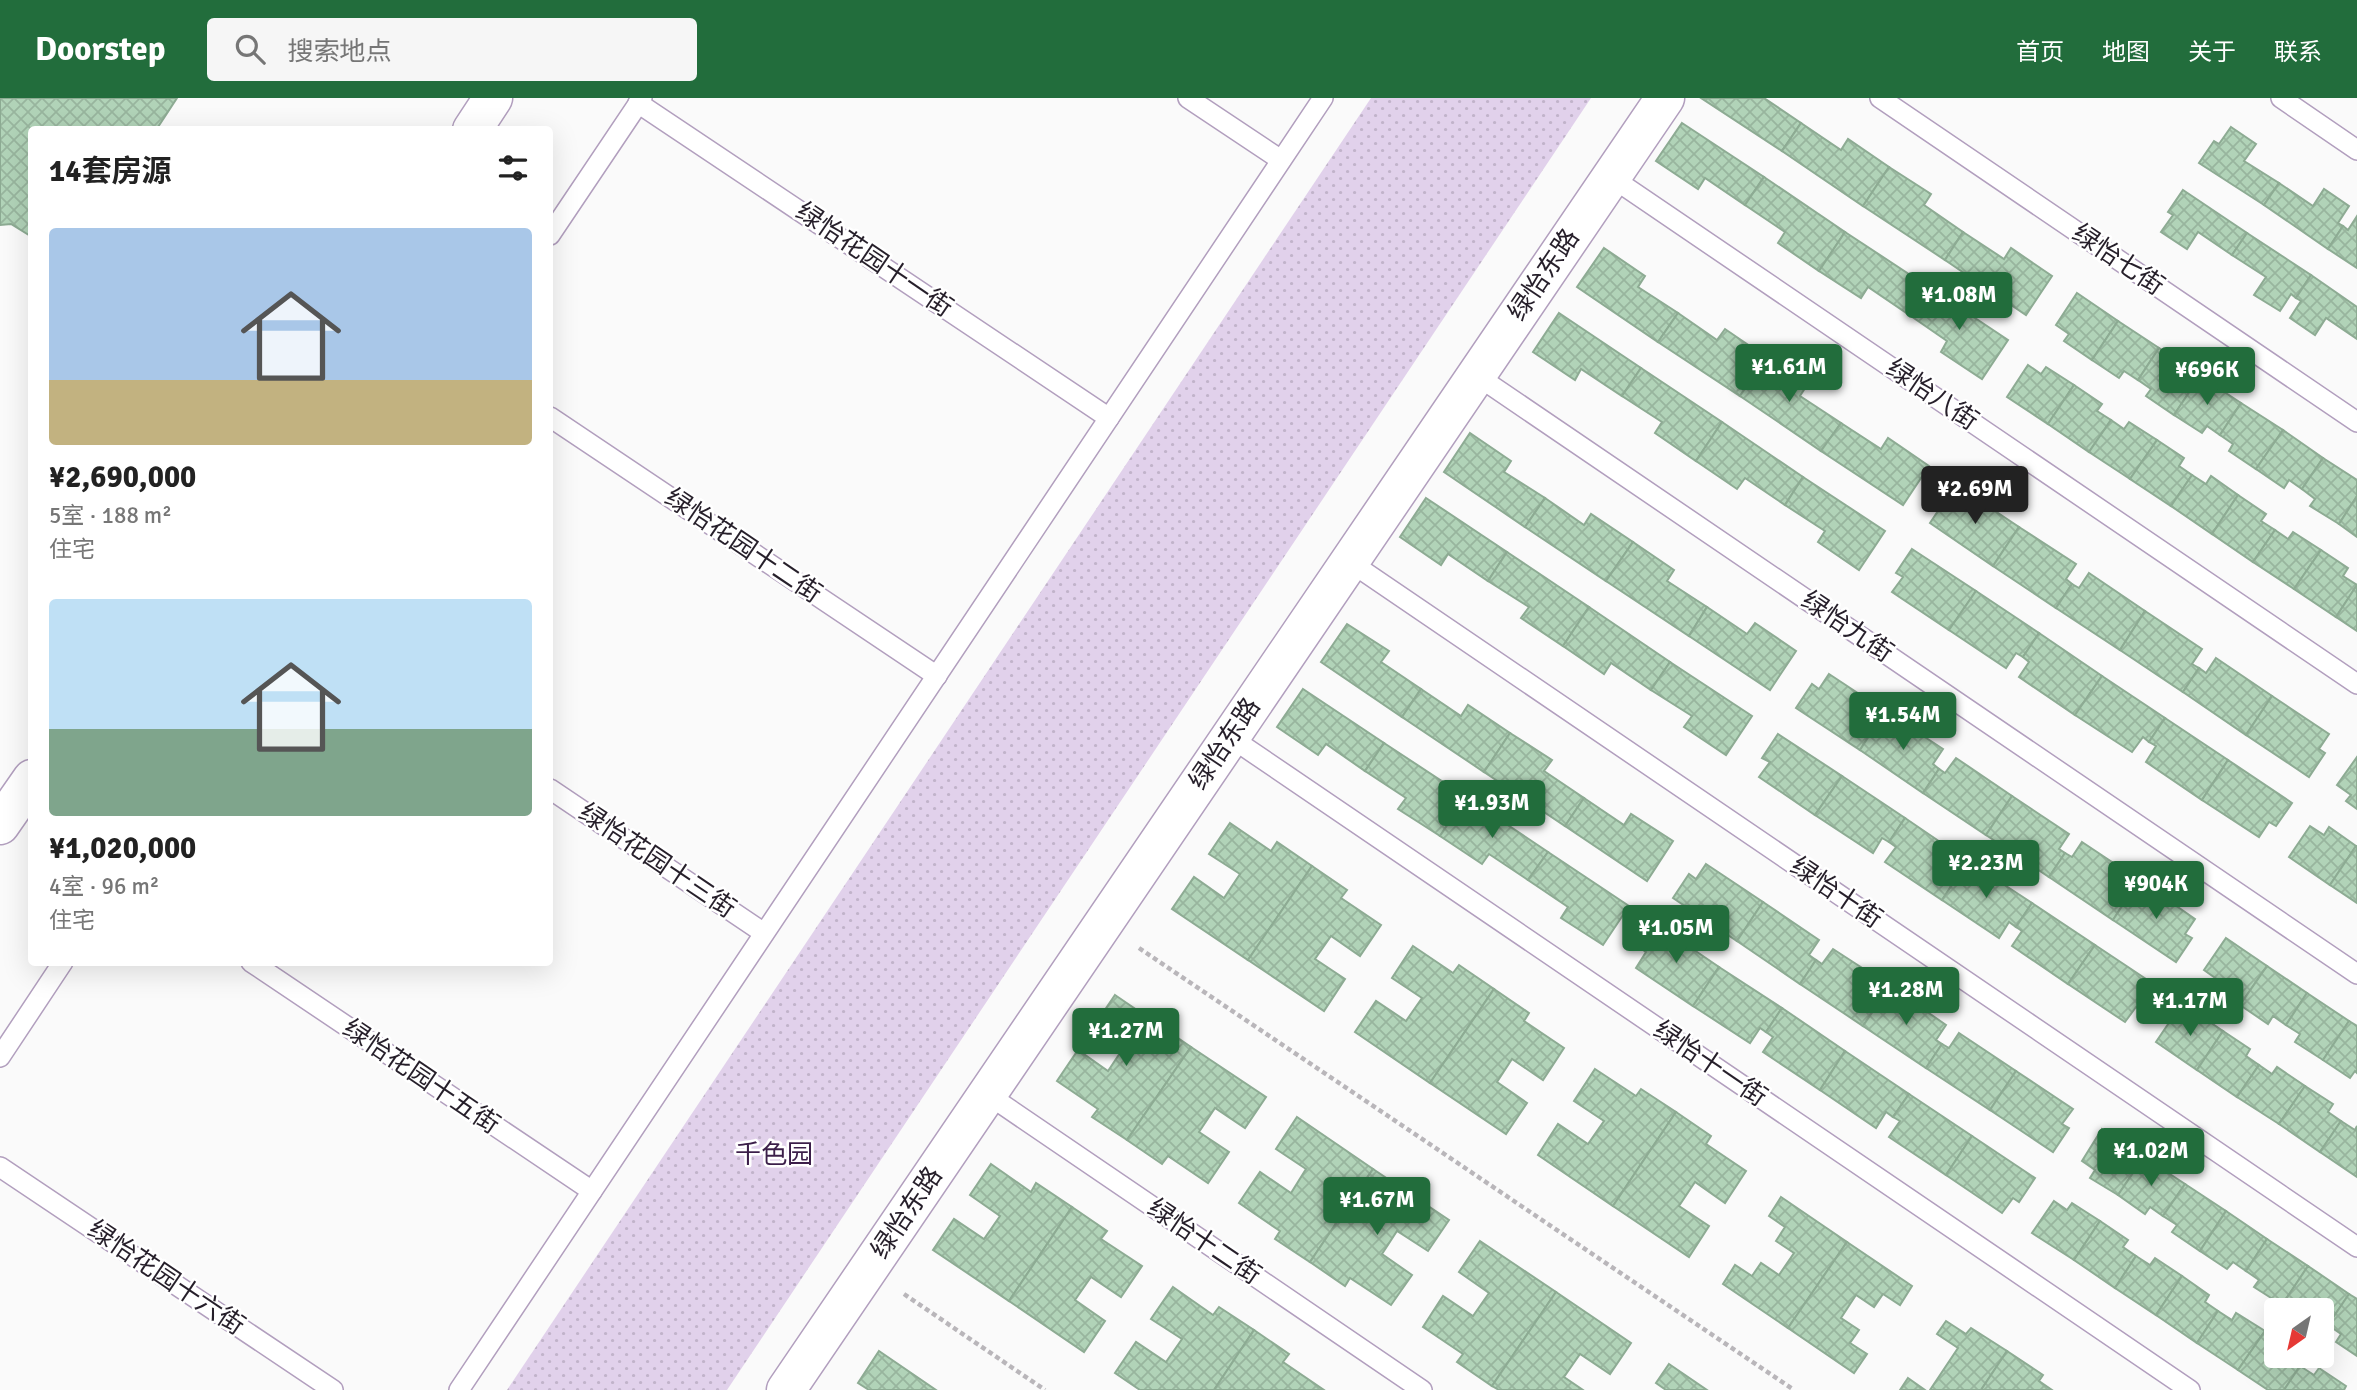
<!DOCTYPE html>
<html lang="zh">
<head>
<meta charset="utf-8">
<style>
	body { margin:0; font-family:Signika,"Noto Sans SC",sans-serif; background:#f6f6f6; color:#222; height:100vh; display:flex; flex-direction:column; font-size:26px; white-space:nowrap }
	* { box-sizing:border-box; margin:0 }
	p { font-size:23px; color:#767676 }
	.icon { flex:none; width:38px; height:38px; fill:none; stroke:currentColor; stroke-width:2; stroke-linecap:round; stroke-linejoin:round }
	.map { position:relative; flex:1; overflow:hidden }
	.panel { position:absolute; left:28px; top:28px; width:525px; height:840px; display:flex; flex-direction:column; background:#fff; border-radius:7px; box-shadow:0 7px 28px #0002 }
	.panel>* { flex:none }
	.needle { width:46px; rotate:214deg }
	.fabs { position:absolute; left:2264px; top:1200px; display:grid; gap:14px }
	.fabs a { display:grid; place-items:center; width:70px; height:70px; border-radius:7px; background:#fff; box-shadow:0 7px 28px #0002; font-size:35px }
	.price { position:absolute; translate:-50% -60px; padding:0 16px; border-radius:7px; background:#226d3c; color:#fff; font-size:23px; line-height:46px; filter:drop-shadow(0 2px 4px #0008) }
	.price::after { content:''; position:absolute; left:50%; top:42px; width:21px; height:16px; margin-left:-10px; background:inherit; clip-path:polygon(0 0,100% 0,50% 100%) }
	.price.active { background:#222; color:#fff }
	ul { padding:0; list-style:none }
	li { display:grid; align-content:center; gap:14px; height:371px; padding:0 21px }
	li span { display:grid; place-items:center; height:217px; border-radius:7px; color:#555 }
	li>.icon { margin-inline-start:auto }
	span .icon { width:126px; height:126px; fill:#fffc; stroke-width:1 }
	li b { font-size:30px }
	h2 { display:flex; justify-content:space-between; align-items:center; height:84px; padding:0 21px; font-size:30px }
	header { display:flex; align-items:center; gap:42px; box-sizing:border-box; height:98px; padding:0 35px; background:#226d3c; color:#fff }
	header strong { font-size:33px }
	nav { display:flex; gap:38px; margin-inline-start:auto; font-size:24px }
	.search { width:490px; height:63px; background:#f6f6f6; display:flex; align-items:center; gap:18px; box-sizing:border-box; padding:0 24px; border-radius:7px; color:#767676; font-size:26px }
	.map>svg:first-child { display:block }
	.park { fill:url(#park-dots) }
	.building { fill:url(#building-cross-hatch); stroke:#8dab93; stroke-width:2 }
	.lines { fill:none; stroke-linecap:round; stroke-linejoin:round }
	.service-casing { stroke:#b29fbe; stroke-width:22 }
	.minor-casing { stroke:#b29fbe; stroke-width:41 }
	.path { stroke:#b9b6ba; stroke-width:4.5; stroke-dasharray:5 3.5; stroke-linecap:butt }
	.service { stroke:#fff; stroke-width:19 }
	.minor { stroke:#fff; stroke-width:38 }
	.labels { text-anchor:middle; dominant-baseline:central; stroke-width:5; stroke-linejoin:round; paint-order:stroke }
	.street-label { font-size:26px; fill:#261f2a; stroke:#fff }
	.park-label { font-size:26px; fill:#3b1e49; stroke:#fff }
</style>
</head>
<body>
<header>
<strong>Doorstep</strong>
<div class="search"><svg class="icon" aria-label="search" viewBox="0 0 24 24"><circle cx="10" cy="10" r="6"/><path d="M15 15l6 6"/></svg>搜索地点</div>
<nav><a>首页</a><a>地图</a><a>关于</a><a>联系</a></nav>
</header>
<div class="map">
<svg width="2357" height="1292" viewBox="0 0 2357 1292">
	<defs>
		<pattern id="park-dots" width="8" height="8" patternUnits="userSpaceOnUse" patternTransform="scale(1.75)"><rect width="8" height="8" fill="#e1d1eb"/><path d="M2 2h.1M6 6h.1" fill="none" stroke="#c1b3ca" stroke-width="1.8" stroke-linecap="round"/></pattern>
		<pattern id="building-cross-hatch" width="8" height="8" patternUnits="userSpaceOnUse" patternTransform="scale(1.75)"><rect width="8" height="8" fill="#b1d3b8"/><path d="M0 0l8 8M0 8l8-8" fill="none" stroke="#98b59e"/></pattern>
	</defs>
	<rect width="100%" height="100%" fill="#fafafa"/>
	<path class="park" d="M1371,0H1591L727,1292H507Z"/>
	<g class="building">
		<path d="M0,0H177L156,32H32V139L11,126L0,127Z"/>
		<path d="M1701,0H1764L1801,25L1782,53Z"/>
		<path d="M1682,25L1764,79L1745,107L1705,80L1698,91L1656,63Z"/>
		<path d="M1801,25L1841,52L1848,41L1889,69L1863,108L1782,53Z"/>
		<path d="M2231,29L2256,46L2244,63L2279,85L2264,107L2199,65L2214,43L2219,46Z"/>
		<path d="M1889,69L1931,96L1924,107L1963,134L1945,162L1863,108Z"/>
		<path d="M1764,79L1845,134L1819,173L1778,145L1785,134L1745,107Z"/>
		<path d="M2279,85L2313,108L2324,91L2349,108L2338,125L2343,128L2328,151L2264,107Z"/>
		<path d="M2183,92L2247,135L2232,157L2198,134L2187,151L2161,134L2173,117L2168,114Z"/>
		<path d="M2357,118V170L2328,151L2343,128L2348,132Z"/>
		<path d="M1845,134L1927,188L1908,216L1868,189L1861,200L1819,173Z"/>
		<path d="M1963,134L2004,161L2011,150L2052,178L2026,217L1945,162Z"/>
		<path d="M2247,135L2311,177L2296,200L2291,196L2280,213L2254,197L2266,179L2232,157Z"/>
		<path d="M1604,150L1645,178L1638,189L1678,215L1658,244L1577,189Z"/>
		<path d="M2311,177L2357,209V241L2326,220L2315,237L2290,220L2301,203L2296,200Z"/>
		<path d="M1927,188L2008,242L1982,281L1941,254L1947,243L1908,216Z"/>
		<path d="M2077,195L2118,223L2092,262L2064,243L2069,236L2056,227Z"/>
		<path d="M1559,215L1641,270L1622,298L1581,271L1575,282L1533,254Z"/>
		<path d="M1678,215L1717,242L1725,231L1766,259L1740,298L1658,244Z"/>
		<path d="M2118,223L2159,250L2138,282L2124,273L2119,280L2092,262Z"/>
		<path d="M2159,250L2200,278L2174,317L2146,298L2151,291L2138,282Z"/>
		<path d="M1766,259L1807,287L1800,298L1841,325L1821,353L1740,298Z"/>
		<path d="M2028,267L2041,276L2046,269L2074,287L2048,326L2007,299Z"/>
		<path d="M1641,270L1722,324L1696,363L1655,335L1662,324L1622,298Z"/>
		<path d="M2200,278L2241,305L2220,337L2207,328L2202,335L2174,317Z"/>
		<path d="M2074,287L2102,306L2097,313L2111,322L2089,354L2048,326Z"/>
		<path d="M2241,305L2283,332L2256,371L2229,353L2233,346L2220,337Z"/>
		<path d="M2111,322L2124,331L2129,324L2157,342L2130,381L2089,354Z"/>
		<path d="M1722,324L1803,379L1785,407L1745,380L1737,391L1696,363Z"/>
		<path d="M1841,325L1881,351L1888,340L1929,368L1903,407L1821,353Z"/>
		<path d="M2283,332L2323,360L2302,391L2289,382L2284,390L2256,371Z"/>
		<path d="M1470,335L1511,363L1504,374L1545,400L1525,429L1444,374Z"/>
		<path d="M2157,342L2184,360L2179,368L2192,377L2171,408L2130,381Z"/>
		<path d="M2323,360L2357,382V398L2339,426L2310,408L2315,401L2302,391Z"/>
		<path d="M2192,377L2206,386L2211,378L2238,397L2212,436L2171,408Z"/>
		<path d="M1803,379L1885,433L1859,472L1818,444L1825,433L1785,407Z"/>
		<path d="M1962,391L2019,429L1993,468L1930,425L1946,401L1952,406Z"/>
		<path d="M2238,397L2266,416L2261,423L2275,432L2253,464L2212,436Z"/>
		<path d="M2357,398V439L2339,426Z"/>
		<path d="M1426,400L1507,454L1488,483L1448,456L1441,467L1400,439Z"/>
		<path d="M1545,400L1584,427L1591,416L1633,444L1606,483L1525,429Z"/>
		<path d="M2019,429L2076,466L2066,481L2072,486L2056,510L1993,468Z"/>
		<path d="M2275,432L2288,441L2293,434L2321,452L2294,491L2253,464Z"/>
		<path d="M1633,444L1674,472L1667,483L1707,509L1689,538L1606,483Z"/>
		<path d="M1912,451L1976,493L1949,532L1892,494L1903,479L1896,475Z"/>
		<path d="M2321,452L2348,470L2343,478L2357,487L2336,519L2294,491Z"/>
		<path d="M1507,454L1589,509L1563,548L1521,520L1529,509L1488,483Z"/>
		<path d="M2089,475L2145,513L2120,552L2056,510L2072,486L2079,490Z"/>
		<path d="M2357,487V533L2336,519Z"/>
		<path d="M1976,493L2039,535L2023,559L2016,555L2006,570L1949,532Z"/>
		<path d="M1589,509L1670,564L1651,592L1611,565L1604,576L1563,548Z"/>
		<path d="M1707,509L1747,536L1755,525L1796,553L1770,592L1689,538Z"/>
		<path d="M2145,513L2202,551L2192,566L2199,570L2183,594L2120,552Z"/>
		<path d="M1347,526L1389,553L1381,564L1421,591L1402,619L1321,564Z"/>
		<path d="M2039,535L2102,578L2075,617L2019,579L2029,564L2023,559Z"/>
		<path d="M2216,560L2272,598L2246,637L2183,594L2199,570L2206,575Z"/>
		<path d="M1670,564L1752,618L1726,657L1684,629L1692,618L1651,592Z"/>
		<path d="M1829,576L1885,613L1860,652L1796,610L1812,586L1819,591Z"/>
		<path d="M2102,578L2165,620L2149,644L2143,639L2132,654L2075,617Z"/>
		<path d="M1303,591L1384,645L1365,673L1326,646L1318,657L1277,629Z"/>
		<path d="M1421,591L1461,618L1468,607L1510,635L1484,674L1402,619Z"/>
		<path d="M2272,598L2329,636L2319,651L2325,655L2309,679L2246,637Z"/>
		<path d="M1885,613L1943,651L1933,666L1939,671L1923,695L1860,652Z"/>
		<path d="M2165,620L2228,662L2202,702L2146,664L2156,648L2149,644Z"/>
		<path d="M1510,635L1552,662L1544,673L1584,700L1565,728L1484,674Z"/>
		<path d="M1778,636L1842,678L1815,717L1759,679L1770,664L1762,660Z"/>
		<path d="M1384,645L1466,699L1440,738L1398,711L1406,700L1365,673Z"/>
		<path d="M2357,659V711L2346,703L2351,697L2337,687Z"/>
		<path d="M1956,660L2012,698L1986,737L1923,695L1939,671L1945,675Z"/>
		<path d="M2228,662L2292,705L2276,728L2269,724L2259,739L2202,702Z"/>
		<path d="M1842,678L1905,720L1889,744L1882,740L1873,755L1815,717Z"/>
		<path d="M2012,698L2069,736L2059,751L2065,755L2049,779L1986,737Z"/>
		<path d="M1466,699L1548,754L1528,782L1489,756L1482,766L1440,738Z"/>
		<path d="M1584,700L1624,727L1631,716L1673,743L1647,783L1565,728Z"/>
		<path d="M1905,720L1968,763L1942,802L1885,764L1896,749L1889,744Z"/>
		<path d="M1230,725L1271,753L1277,744L1312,768L1248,862L1172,811L1194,779L1224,800L1240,776L1209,756Z"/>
		<path d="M2310,728L2324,737L2329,729L2356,748L2330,787L2289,759Z"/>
		<path d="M2082,744L2139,782L2113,822L2049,779L2065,755L2072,759Z"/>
		<path d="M2356,748H2357V805L2330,787Z"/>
		<path d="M1548,754L1629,808L1603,847L1561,820L1568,809L1528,782Z"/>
		<path d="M1968,763L2032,805L2016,829L2009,824L1999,840L1942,802Z"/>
		<path d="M1706,766L1763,804L1737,843L1673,800L1689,776L1696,781Z"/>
		<path d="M1312,768L1347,792L1341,800L1381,827L1360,858L1331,838L1315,861L1345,881L1324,913L1248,862Z"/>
		<path d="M2139,782L2195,821L2185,836L2192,840L2176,864L2113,822Z"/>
		<path d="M1763,804L1819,842L1809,857L1816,862L1800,886L1737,843Z"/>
		<path d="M2032,805L2095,847L2068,886L2012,848L2022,833L2016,829Z"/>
		<path d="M1656,826L1719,869L1693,908L1636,870L1646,854L1640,850Z"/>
		<path d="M2226,840L2267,868L2240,907L2213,888L2218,882L2204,872Z"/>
		<path d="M2095,847L2158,889L2142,913L2136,909L2125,924L2068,886Z"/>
		<path d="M1413,848L1453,875L1459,867L1494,891L1430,985L1355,934L1376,903L1406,923L1422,900L1392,880Z"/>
		<path d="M1833,851L1890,888L1863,928L1800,886L1816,862L1822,866Z"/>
		<path d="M2267,868L2307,895L2286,927L2273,918L2268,926L2240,907Z"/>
		<path d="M1719,869L1782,910L1766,934L1760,930L1750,945L1693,908Z"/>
		<path d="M1890,888L1946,927L1936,942L1942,946L1926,970L1863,928Z"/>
		<path d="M1494,891L1529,915L1524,923L1564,950L1543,982L1512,961L1497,984L1527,1005L1506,1036L1430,985Z"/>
		<path d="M2307,895L2349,923L2323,962L2295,944L2300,936L2286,927Z"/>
		<path d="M1115,897L1191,949L1127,1042L1092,1019L1098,1011L1057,983L1078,952L1108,973L1124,949L1094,928Z"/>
		<path d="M1782,910L1845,953L1820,992L1763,954L1773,939L1766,934Z"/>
		<path d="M2177,913L2190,921L2195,914L2223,933L2197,972L2156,944Z"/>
		<path d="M2349,923L2357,928V975L2355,973L2350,980L2323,962Z"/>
		<path d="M2223,933L2250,951L2246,958L2259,967L2237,999L2197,972Z"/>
		<path d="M1959,935L2016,973L1990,1012L1926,970L1942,946L1949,950Z"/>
		<path d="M1191,949L1266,999L1245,1030L1215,1010L1199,1034L1229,1054L1208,1085L1168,1058L1162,1066L1127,1042Z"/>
		<path d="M1845,953L1909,996L1893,1019L1886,1014L1876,1030L1820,992Z"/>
		<path d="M2259,967L2272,976L2277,969L2305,988L2279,1026L2237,999Z"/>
		<path d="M1595,971L1636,998L1641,991L1676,1014L1613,1108L1538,1057L1558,1026L1588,1046L1604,1023L1574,1003Z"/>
		<path d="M2016,973L2073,1011L2062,1026L2069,1030L2053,1054L1990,1012Z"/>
		<path d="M2305,988L2333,1006L2328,1014L2341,1023L2320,1054L2279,1026Z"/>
		<path d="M1909,996L1972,1038L1946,1077L1889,1039L1900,1023L1893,1019Z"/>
		<path d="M1676,1014L1711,1038L1706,1046L1746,1073L1725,1105L1695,1084L1679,1108L1709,1128L1689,1159L1613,1108Z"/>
		<path d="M1297,1019L1373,1071L1310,1164L1275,1141L1280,1133L1239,1105L1260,1074L1291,1095L1306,1071L1276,1051Z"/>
		<path d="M2341,1023L2355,1032L2357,1028V1079L2320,1054Z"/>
		<path d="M2102,1031L2144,1059L2118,1097L2090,1080L2095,1072L2082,1063Z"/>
		<path d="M1972,1038L2035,1080L2019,1104L2013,1100L2002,1115L1946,1077Z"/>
		<path d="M2144,1059L2185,1086L2163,1118L2150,1109L2145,1116L2118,1097Z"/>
		<path d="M991,1066L1031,1094L1036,1085L1072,1109L1009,1203L933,1152L954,1121L984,1141L1000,1118L970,1097Z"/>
		<path d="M1373,1071L1449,1122L1428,1153L1397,1133L1382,1156L1412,1177L1391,1207L1350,1180L1345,1188L1310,1164Z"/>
		<path d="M2185,1086L2226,1113L2200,1153L2172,1134L2177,1127L2163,1118Z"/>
		<path d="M1781,1099L1847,1144L1788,1230L1723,1186L1735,1167L1752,1178L1761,1165L1779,1177L1794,1155L1776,1143L1785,1129L1769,1118Z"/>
		<path d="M2054,1103L2067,1112L2072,1105L2100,1123L2074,1162L2032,1135Z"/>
		<path d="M1072,1109L1107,1133L1101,1141L1142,1168L1121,1199L1091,1179L1075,1202L1105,1223L1084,1254L1009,1203Z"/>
		<path d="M2226,1113L2267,1141L2246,1173L2233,1164L2227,1171L2200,1153Z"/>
		<path d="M2100,1123L2128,1142L2123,1149L2136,1158L2115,1190L2074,1162Z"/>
		<path d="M2267,1141L2308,1168L2282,1207L2254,1189L2259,1182L2246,1173Z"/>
		<path d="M1480,1143L1556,1194L1492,1288L1457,1264L1463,1256L1423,1229L1443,1198L1473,1218L1489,1195L1459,1174Z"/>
		<path d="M1847,1144L1912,1188L1900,1207L1883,1196L1874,1209L1856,1197L1841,1220L1859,1232L1850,1245L1867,1256L1854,1275L1788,1230Z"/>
		<path d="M2136,1158L2150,1167L2155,1160L2182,1178L2156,1217L2115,1190Z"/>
		<path d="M2308,1168L2349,1196L2328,1227L2322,1224V1213H2290L2282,1207Z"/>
		<path d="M2182,1178L2209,1197L2205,1204L2218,1213L2197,1245L2156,1217Z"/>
		<path d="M1173,1189L1213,1217L1219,1209L1254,1232L1214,1292H1140L1115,1275L1136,1244L1166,1264L1182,1241L1151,1221Z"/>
		<path d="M1556,1194L1631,1245L1610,1276L1580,1256L1564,1279L1583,1292H1499L1492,1288Z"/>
		<path d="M2349,1196L2357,1201V1258L2336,1244L2341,1236L2328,1227Z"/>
		<path d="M2218,1213L2232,1222L2236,1215L2265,1233L2238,1272L2197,1245Z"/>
		<path d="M1946,1223L1966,1236L1971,1230L2007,1253L1981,1292H1930L1958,1250L1937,1236Z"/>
		<path d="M1254,1232L1289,1256L1283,1264L1324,1292H1214Z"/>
		<path d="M2265,1233L2277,1241V1258H2288L2300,1268L2284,1292H2268L2238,1272Z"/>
		<path d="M879,1253L936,1292H869L858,1285Z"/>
		<path d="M2007,1253L2043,1277L2039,1283L2052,1292H1981Z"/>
		<path d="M1669,1266L1707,1292H1666L1656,1285Z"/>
		<path d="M2300,1268L2314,1277L2319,1270L2346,1288L2344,1292H2284Z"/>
		<path d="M1908,1280L1925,1292H1900Z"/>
	</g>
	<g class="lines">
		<defs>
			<g id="service">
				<path d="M1188,0L1281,62"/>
				<path d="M1880,0L2357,324"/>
				<path d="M2281,0L2357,52"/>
				<path d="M638,5L1109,320"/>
				<path d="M1611,79L2357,586"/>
				<path d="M550,137L642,0"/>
				<path d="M1476,277L2357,876"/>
				<path d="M550,319L937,578"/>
				<path d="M1350,464L2357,1149"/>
				<path d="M1230,639L2190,1292"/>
				<path d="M550,691L764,835"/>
				<path d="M251,864L592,1093"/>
				<path d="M0,959L63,864"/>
				<path d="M987,996L1422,1292"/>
				<path d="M0,1069L333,1292"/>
				<path d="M459,1292L1323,0"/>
			</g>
			<g id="minor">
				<path d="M472,32L493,0"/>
				<path d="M0,727L32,681"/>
				<path d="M786,1292L1665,0"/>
			</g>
		</defs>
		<use href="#service" class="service-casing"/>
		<use href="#minor" class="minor-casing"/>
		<g class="path">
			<path d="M1139,850L1794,1292"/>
			<path d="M904,1196L1045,1292"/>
		</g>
		<use href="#service" class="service"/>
		<use href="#minor" class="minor"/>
	</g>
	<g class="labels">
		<g class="street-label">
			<text transform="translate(874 162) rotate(34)">绿怡花园十一街</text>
			<text transform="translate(2118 162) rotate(34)">绿怡七街</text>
			<text transform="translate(1544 177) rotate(-56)">绿怡东路</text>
			<text transform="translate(1932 297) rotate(34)">绿怡八街</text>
			<text transform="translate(743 448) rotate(34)">绿怡花园十二街</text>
			<text transform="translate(1847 529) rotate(34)">绿怡九街</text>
			<text transform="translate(1225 646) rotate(-56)">绿怡东路</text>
			<text transform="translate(657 763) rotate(34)">绿怡花园十三街</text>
			<text transform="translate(1836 795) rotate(34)">绿怡十街</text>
			<text transform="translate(1710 966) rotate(34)">绿怡十一街</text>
			<text transform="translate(421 979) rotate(34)">绿怡花园十五街</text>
			<text transform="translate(907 1115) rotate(-56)">绿怡东路</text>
			<text transform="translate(1204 1144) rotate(34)">绿怡十二街</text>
			<text transform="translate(166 1180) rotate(34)">绿怡花园十六街</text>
		</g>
		<g class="park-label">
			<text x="774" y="1057">千色园</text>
		</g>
	</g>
</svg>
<div class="fabs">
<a><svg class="needle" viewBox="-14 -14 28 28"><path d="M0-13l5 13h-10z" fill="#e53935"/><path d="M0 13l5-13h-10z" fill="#767676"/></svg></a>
</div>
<b class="price" style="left:1959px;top:234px">¥1.08M</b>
<b class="price" style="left:1789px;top:306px">¥1.61M</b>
<b class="price" style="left:2207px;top:309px">¥696K</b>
<b class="price active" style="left:1975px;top:428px">¥2.69M</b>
<b class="price" style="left:1903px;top:654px">¥1.54M</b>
<b class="price" style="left:1492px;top:742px">¥1.93M</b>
<b class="price" style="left:1986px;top:802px">¥2.23M</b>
<b class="price" style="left:2156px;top:823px">¥904K</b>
<b class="price" style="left:1676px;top:867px">¥1.05M</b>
<b class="price" style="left:1906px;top:929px">¥1.28M</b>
<b class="price" style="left:2190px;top:940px">¥1.17M</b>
<b class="price" style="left:1126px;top:970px">¥1.27M</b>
<b class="price" style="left:2151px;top:1090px">¥1.02M</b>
<b class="price" style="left:1377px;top:1139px">¥1.67M</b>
<section class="panel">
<h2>14套房源<svg class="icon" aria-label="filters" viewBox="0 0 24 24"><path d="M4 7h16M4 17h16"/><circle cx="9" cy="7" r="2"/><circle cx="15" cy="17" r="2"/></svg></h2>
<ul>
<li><span style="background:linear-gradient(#a9c7e8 70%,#c2b280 0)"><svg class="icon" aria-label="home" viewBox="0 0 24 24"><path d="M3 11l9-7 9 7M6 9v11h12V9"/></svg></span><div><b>¥2,690,000</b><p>5室 · 188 m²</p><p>住宅</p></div></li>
<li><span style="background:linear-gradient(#bfe0f5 60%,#7fa58c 0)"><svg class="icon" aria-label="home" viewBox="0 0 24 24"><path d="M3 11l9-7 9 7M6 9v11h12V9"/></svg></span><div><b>¥1,020,000</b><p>4室 · 96 m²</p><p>住宅</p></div></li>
</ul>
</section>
</div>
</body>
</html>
